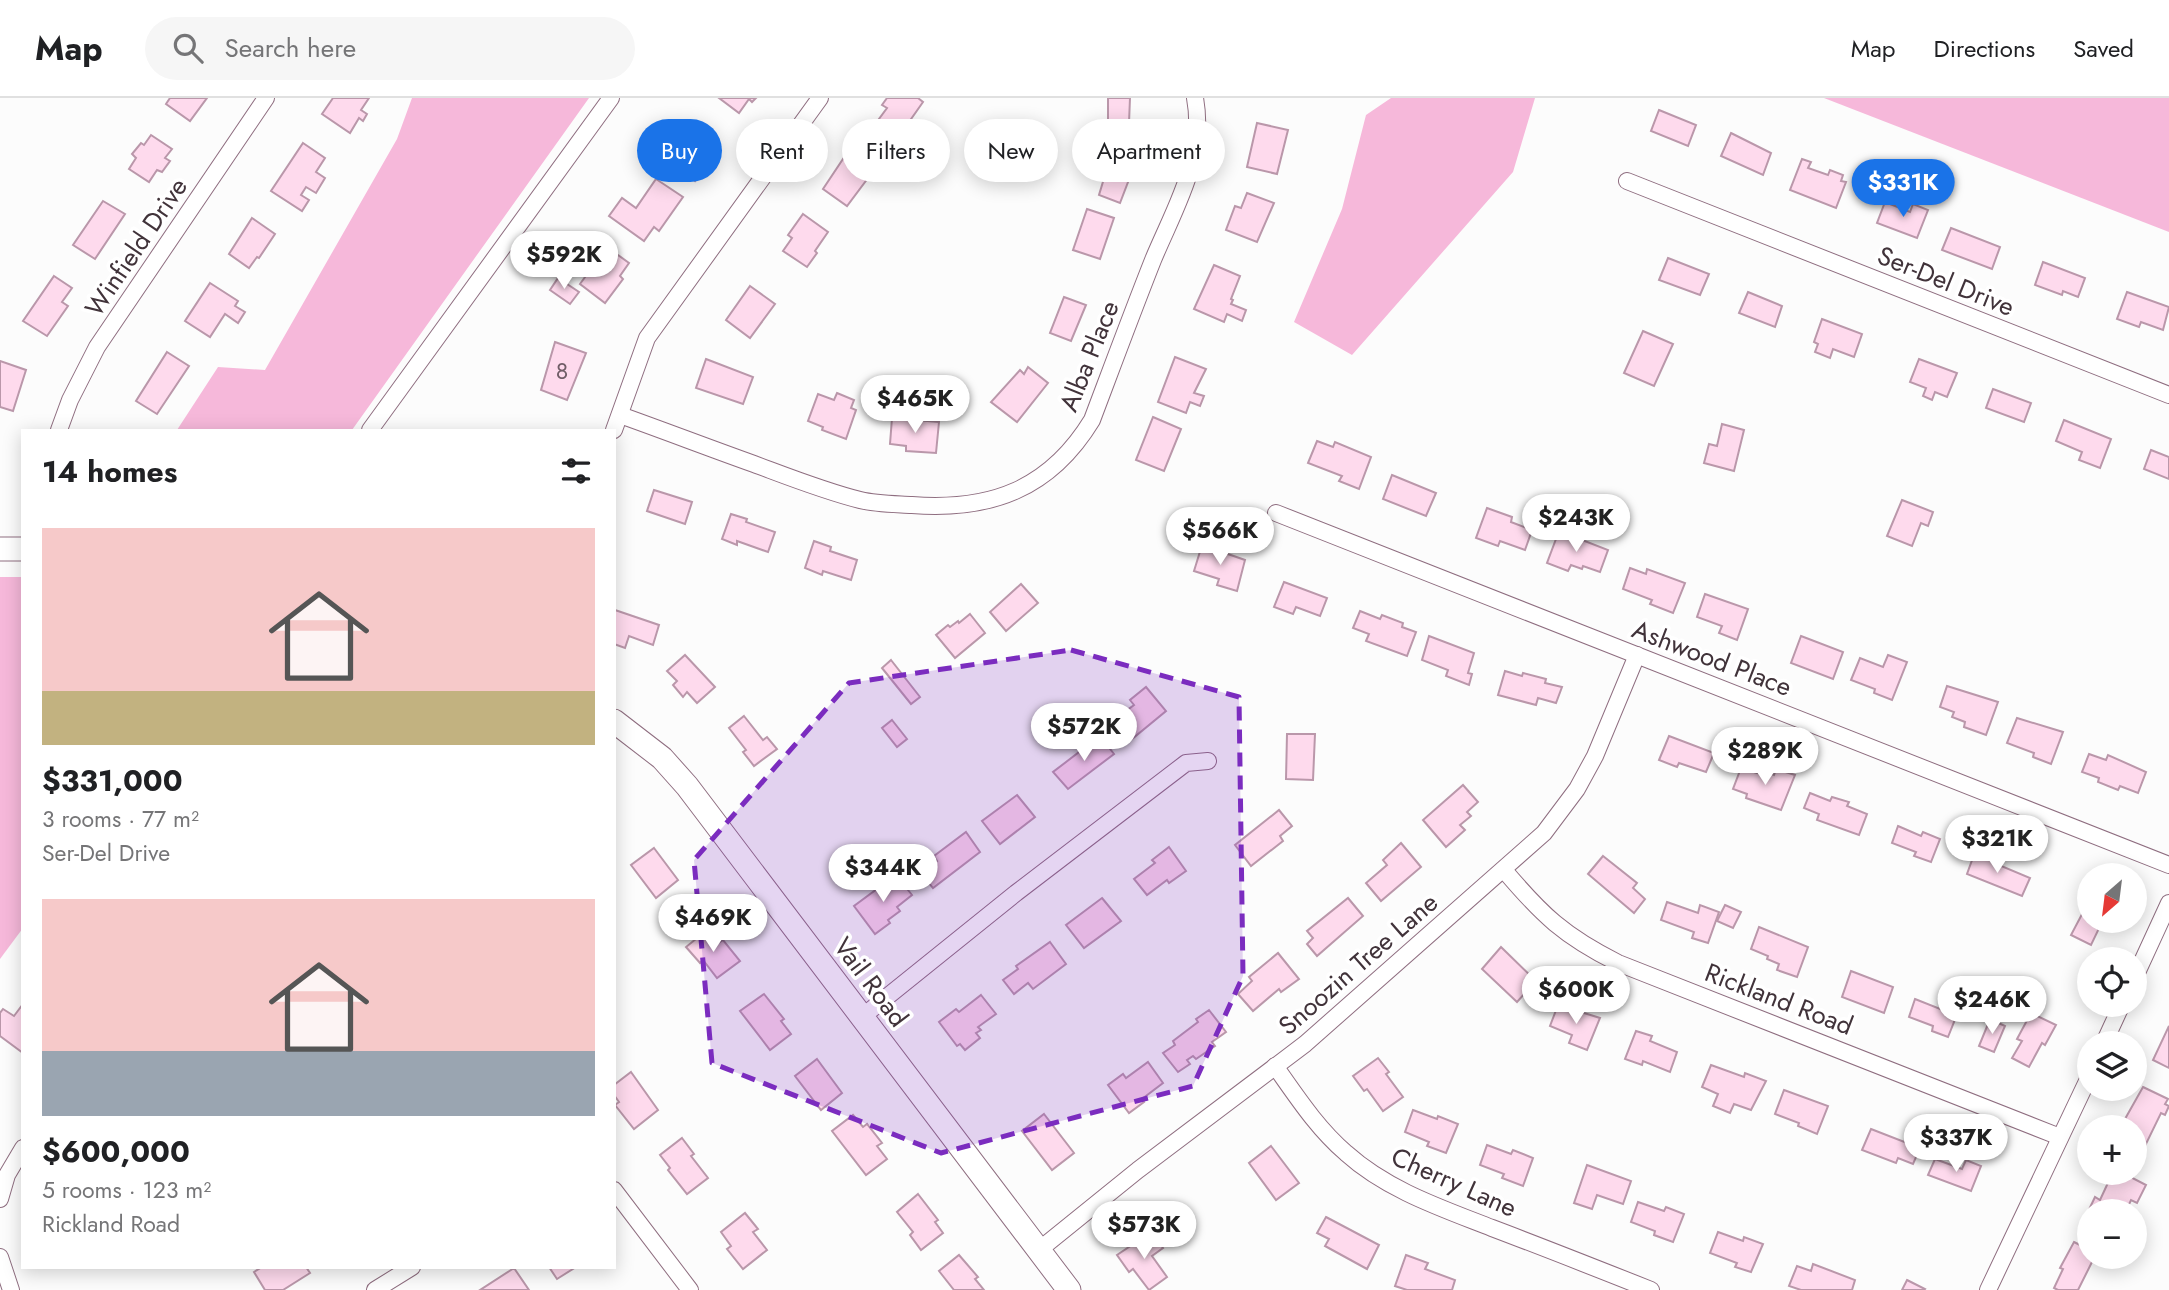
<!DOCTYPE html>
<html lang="en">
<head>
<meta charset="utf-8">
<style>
	body { margin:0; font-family:Jost,sans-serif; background:#f6f6f6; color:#202124; height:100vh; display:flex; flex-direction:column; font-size:26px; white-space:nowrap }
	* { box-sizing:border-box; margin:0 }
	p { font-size:23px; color:#757577 }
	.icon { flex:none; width:38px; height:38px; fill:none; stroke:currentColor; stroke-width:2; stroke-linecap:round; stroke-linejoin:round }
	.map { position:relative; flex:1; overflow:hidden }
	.panel { position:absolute; left:21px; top:331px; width:595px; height:840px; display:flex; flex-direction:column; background:#fff; border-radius:0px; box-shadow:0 4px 18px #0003 }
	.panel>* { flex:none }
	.hud { position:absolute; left:637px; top:21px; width:665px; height:63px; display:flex; gap:14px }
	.needle { width:46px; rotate:208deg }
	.buttons { position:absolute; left:2077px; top:765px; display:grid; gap:14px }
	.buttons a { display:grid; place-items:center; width:70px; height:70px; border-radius:50%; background:#fff; box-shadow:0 4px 18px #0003; font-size:35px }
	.price { position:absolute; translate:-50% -60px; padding:0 16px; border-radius:24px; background:#fff; color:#222; font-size:23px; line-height:46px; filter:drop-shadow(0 2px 4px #0008) }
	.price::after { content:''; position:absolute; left:50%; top:42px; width:21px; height:16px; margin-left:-10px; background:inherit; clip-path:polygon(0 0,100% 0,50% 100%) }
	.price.selected { background:#1a73e8; color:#fff }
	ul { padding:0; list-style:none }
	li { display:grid; align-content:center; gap:14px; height:371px; padding:0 21px }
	li span { display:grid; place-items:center; height:217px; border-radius:0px; color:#555 }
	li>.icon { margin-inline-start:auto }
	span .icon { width:126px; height:126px; fill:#fffc; stroke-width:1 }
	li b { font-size:30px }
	h2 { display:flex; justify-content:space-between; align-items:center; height:84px; padding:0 21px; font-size:30px }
	.pill { padding:0 24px; border-radius:32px; background:#fff; box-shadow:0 4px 18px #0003; font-size:24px; line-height:63px }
	.pill.selected { background:#1a73e8; color:#fff }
	header { display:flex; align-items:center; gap:42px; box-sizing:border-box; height:98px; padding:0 35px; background:#fff; border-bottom:2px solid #e0e0e0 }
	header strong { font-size:33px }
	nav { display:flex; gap:38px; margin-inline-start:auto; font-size:24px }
	.search { width:490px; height:63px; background:#f6f6f6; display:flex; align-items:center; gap:18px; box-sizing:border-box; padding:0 24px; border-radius:38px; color:#757577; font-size:26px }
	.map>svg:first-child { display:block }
	.green { fill:#f6b8da }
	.building { fill:#fedaed; stroke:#ba97aa; stroke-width:2 }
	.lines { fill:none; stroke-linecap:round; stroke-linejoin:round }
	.street-casing { stroke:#8f6e80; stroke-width:18 }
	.secondary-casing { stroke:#8f6e80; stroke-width:25 }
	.street { stroke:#fff; stroke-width:16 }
	.secondary { stroke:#fff; stroke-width:23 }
	.marked { fill:#7b2cbf; fill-opacity:0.2; stroke:#7b2cbf; stroke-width:5; stroke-dasharray:14 9; stroke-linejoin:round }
	.labels { text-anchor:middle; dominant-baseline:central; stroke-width:7; stroke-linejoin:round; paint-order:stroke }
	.number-label { font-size:23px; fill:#705d67 }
	.street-label { font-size:26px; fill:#41333a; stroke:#fff }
</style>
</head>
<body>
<header>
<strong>Map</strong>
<div class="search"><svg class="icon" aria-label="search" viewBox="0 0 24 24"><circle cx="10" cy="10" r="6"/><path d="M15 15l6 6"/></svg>Search here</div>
<nav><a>Map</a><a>Directions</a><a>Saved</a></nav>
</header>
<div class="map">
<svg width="2169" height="1192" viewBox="0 0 2169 1192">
	<rect width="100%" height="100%" fill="#fcfcfc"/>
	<g class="green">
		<path d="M412,0H589L352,332H177L218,269L265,272L397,41Z"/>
		<path d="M1391,0H1535L1513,74L1352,257L1294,224L1342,111L1366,17Z"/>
		<path d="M1824,0H2169V134Z"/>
		<path d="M0,479H23V830L0,861Z"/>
	</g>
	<g class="building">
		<path d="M170,0H207L190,23L166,6Z"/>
		<path d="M333,0H369L361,12L367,16L363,23L359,20L350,35L322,16Z"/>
		<path d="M719,0H756L752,4L749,1L739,15Z"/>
		<path d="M887,0H918L923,4L897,41L876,25L887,10L882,7Z"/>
		<path d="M1108,0H1130L1129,25L1108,26Z"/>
		<path d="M1659,12L1696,27L1688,48L1651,33Z"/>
		<path d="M1257,25L1288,32L1277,76L1247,69Z"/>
		<path d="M695,30L720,49L695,83L670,64Z"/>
		<path d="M1731,35L1771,55L1763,77L1721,58Z"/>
		<path d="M151,37L172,51L165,60L170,63L162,74L157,72L149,84L129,71L136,60L132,56L141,45L144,47Z"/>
		<path d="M303,45L325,60L316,74L325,80L316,95L306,89L301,97L309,102L302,113L271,93Z"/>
		<path d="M851,49L877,68L847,108L823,91Z"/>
		<path d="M1112,54L1140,64L1134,80L1130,79L1120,105L1099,97Z"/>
		<path d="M1802,61L1811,64L1808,70L1828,77L1830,72L1843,77L1841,83L1846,84L1836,110L1790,92Z"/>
		<path d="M656,81L683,99L659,133L654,129L644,143L609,118L622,100L636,110Z"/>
		<path d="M1247,95L1274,105L1257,144L1226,132L1235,108L1241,110Z"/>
		<path d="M103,103L125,116L95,161L73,147Z"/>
		<path d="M1885,104L1910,114L1913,106L1928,112L1917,140L1877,125Z"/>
		<path d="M1087,111L1114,120L1100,161L1073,152Z"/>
		<path d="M803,116L828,134L815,153L817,155L807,169L783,153L792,140L788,137Z"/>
		<path d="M252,120L275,136L259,160L257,159L249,170L229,156Z"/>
		<path d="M1951,130L2000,149L1992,171L1942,152Z"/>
		<path d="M607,149L629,165L620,178L623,181L605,205L580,186Z"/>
		<path d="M1668,160L1709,176L1700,197L1659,182Z"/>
		<path d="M2043,164L2085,180L2078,199L2063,193L2062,197L2035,187Z"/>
		<path d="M1214,167L1240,178L1231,201L1233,202L1231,206L1246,212L1242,223L1227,216L1224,224L1194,211Z"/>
		<path d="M54,178L72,190L62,204L68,208L47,238L23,223Z"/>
		<path d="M558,180L579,194L570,206L550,192Z"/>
		<path d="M210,185L238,203L235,208L245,214L238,225L225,216L210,239L185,223Z"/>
		<path d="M750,188L775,206L750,240L726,222Z"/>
		<path d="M1748,194L1782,208L1775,229L1739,215Z"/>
		<path d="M2127,194L2169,209L2163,232L2141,224L2139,229L2117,221Z"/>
		<path d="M1064,199L1086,207L1071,243L1050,235Z"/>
		<path d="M1822,221L1862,236L1854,259L1833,251L1830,260L1815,254L1818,246L1814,244Z"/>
		<path d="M1643,233L1673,246L1654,288L1624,275Z"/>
		<path d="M555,244L586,255L567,302L541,292Z"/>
		<path d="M167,254L189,268L157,316L136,303Z"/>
		<path d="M1175,259L1206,271L1194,295L1204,298L1200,308L1190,304L1186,315L1158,304Z"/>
		<path d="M706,261L753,279L743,306L696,290Z"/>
		<path d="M1919,261L1957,275L1947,299L1935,294L1932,302L1923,298L1926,290L1910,284Z"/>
		<path d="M0,263L26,272L13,313L0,309Z"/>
		<path d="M1028,269L1048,285L1017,324L991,304L1020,272L1024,276Z"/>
		<path d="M1993,291L2031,305L2024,324L1986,310Z"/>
		<path d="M837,295L854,302L851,310L856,312L846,341L822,332L823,329L808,323L818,296L834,302Z"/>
		<path d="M1153,319L1181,331L1164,373L1136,362Z"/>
		<path d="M892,320L939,324L936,355L906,353V348L890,346Z"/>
		<path d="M2064,322L2111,341L2100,370L2079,362L2082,354L2056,343Z"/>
		<path d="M1722,326L1744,332L1734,373L1704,365L1709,346L1717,348Z"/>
		<path d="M1317,343L1333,349L1335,344L1371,359L1359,391L1339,383L1342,378L1308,365Z"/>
		<path d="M2151,352L2169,359V381L2144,371Z"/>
		<path d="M1392,377L1436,395L1426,418L1383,401Z"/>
		<path d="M654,392L692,404L685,426L647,413Z"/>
		<path d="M1902,402L1933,414L1928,428L1921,425L1912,448L1887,438Z"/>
		<path d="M1487,410L1512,419L1511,424L1532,432L1525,452L1500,443L1498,448L1476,440Z"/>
		<path d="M731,416L747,421L746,424L775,434L768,454L737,443V447L722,441Z"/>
		<path d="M1559,433L1608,452L1600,474L1583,468L1582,471L1571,467L1568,473L1547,465Z"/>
		<path d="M814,443L831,449L830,453L857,462L851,482L823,473L822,477L805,470Z"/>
		<path d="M1202,447L1245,462L1237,493L1217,487L1219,481L1194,473Z"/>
		<path d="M1630,470L1646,476L1647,471L1685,485L1673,515L1650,506L1652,502L1623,491Z"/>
		<path d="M1284,484L1327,500L1320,518L1296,509L1293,516L1274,509Z"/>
		<path d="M1021,486L1038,505L1006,533L990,514Z"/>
		<path d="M1705,496L1748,511L1737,542L1719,535L1722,528L1697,519Z"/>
		<path d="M615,512L659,527L653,547L629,538L625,550L614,546Z"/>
		<path d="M1360,513L1380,521L1382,517L1403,525L1402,529L1416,534L1407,558L1366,543L1369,536L1353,530Z"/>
		<path d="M970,516L985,535L955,560L936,537L948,527L950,529L958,523L959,525Z"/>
		<path d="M1429,538L1474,555L1468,575L1472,576L1469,587L1446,578L1448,572L1422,562Z"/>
		<path d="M1801,538L1843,554L1833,581L1791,565Z"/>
		<path d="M685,557L715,589L697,605L687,594L683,599L673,587L677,583L667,573Z"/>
		<path d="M1888,557L1907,564L1892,602L1874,595L1875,591L1851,582L1860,560L1883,569Z"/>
		<path d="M891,562L920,599L911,606L882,570Z"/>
		<path d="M1505,573L1522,578L1523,575L1546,581L1545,585L1562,589L1556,605L1538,600L1536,607L1498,597Z"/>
		<path d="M1947,588L1998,604L1986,637L1964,629L1965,624L1952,619L1954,614L1940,609Z"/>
		<path d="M1146,589L1166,613L1132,641L1115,621L1134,607L1130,602Z"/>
		<path d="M744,618L763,642L767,639L777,651L754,668L743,654L746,652L729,630Z"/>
		<path d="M2017,620L2063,634L2051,666L2033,659L2034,655L2007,645Z"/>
		<path d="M892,622L907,641L897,649L882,630Z"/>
		<path d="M1287,636H1315L1313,682L1286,681Z"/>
		<path d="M1100,638L1114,656L1068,691L1053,674Z"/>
		<path d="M1669,638L1714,655L1706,674L1679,665L1677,669L1659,662Z"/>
		<path d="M2089,656L2106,662L2108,657L2146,674L2138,695L2120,688L2118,692L2098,684L2099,680L2082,674Z"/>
		<path d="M1741,670L1757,675L1759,671L1774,677L1776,671L1795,677L1781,712L1746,700L1747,696L1733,691Z"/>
		<path d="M1463,687L1478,704L1467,714L1471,718L1460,727L1465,732L1446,749L1423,722Z"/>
		<path d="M1810,695L1830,703L1832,699L1849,704L1847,708L1867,716L1859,737L1817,722L1819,716L1804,710Z"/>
		<path d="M1017,697L1035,719L1000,746L982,723Z"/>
		<path d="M1279,712L1292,728L1280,738L1283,743L1251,768L1235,747Z"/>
		<path d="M1898,728L1921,738L1923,734L1940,741L1931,764L1914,758L1916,754L1892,745Z"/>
		<path d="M966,734L980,754L933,790L921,775L937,763L934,758Z"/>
		<path d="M1401,745L1421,769L1381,803L1366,785L1387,767L1383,762Z"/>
		<path d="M1169,749L1186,773L1169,785L1167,782L1147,797L1134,781L1155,765L1152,762Z"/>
		<path d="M654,750L678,782L656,800L631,767Z"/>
		<path d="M1975,754L1995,762L1994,765L2030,780L2022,798L1967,776Z"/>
		<path d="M1603,758L1637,785L1633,790L1645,801L1634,815L1588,776Z"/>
		<path d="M896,777L912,797L897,809L900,813L888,822L890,825L875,836L854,808Z"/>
		<path d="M1102,800L1121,823L1084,850L1066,827Z"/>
		<path d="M1348,800L1363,818L1317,858L1307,846L1313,840L1307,833Z"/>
		<path d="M2090,801V822H2103L2091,847L2071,837Z"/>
		<path d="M1667,804L1698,815L1700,807L1719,814L1708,845L1692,840L1694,834L1661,822Z"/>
		<path d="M1725,807L1741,814L1733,830L1717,823Z"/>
		<path d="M1759,829L1808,849L1797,879L1777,872L1779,866L1767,861L1768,858L1751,851Z"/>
		<path d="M707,832L718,845L723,842L740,863L717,880L703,862L700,865L686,849Z"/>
		<path d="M1050,844L1066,866L1033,891L1028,885L1014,896L1003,882L1018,871L1016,868Z"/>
		<path d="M1501,849L1536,883L1517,904L1482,871Z"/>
		<path d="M1278,855L1299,881L1281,894L1279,891L1253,913L1238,896L1252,883L1249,879Z"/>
		<path d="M1851,873L1893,889L1884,915L1842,899Z"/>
		<path d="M764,896L784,921L781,923L791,936L770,952L740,913Z"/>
		<path d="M981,897L996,916L978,929L981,932L976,935L980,940L965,952L960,946L957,948L939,924L956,911L959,914Z"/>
		<path d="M1915,901L1940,911L1941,907L1958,914L1948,939L1932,933L1933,928L1909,919Z"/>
		<path d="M23,906V955L0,938V915L3,911L14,918Z"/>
		<path d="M1558,907L1600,920L1587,952L1569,945L1572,937L1550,928Z"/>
		<path d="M1209,912L1226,934L1212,944L1215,948L1196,961L1193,958L1187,962L1190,966L1178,974L1163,955L1175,947L1173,943L1198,924L1196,921Z"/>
		<path d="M2031,915L2056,927L2045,947L2042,945L2029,969L2012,960L2022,943L2017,941Z"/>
		<path d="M1990,921L2005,928L1994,954L1979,948Z"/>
		<path d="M2169,928V970L2153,962Z"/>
		<path d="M1636,933L1652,938L1650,943L1677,954L1670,974L1643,963L1642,967L1625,961Z"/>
		<path d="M1378,960L1389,974L1386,976L1403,999L1383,1013L1367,991L1364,993L1353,978Z"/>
		<path d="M817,961L842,995L821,1012L795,978Z"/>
		<path d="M1148,964L1163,985L1142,1001L1144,1004L1129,1015L1108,987L1123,976L1126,980Z"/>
		<path d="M1711,967L1744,979L1745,975L1766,983L1751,1012L1734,1006L1730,1015L1713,1008L1718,996L1702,989Z"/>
		<path d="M631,974L658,1012L634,1031L615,1007L619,1004L614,997V987Z"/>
		<path d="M2143,989L2168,1001L2165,1006L2169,1008L2165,1017L2161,1015L2145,1048L2135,1043V1029H2125L2128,1023L2125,1021Z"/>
		<path d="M1784,992L1828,1008L1817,1036L1798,1028L1799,1025L1775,1016Z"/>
		<path d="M1413,1012L1437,1021L1438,1018L1458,1026L1446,1055L1427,1048L1429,1044L1405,1034Z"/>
		<path d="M1044,1016L1074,1055L1052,1072L1022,1033Z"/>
		<path d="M853,1017L863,1029L867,1026L882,1045L877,1048L887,1061L866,1077L832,1033Z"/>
		<path d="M1871,1031L1920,1050L1913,1066L1898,1060L1896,1065L1862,1052Z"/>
		<path d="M682,1040L694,1056L691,1058L708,1080L687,1096L668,1072L670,1070L660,1057Z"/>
		<path d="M1487,1047L1511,1056L1513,1052L1533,1060L1523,1088L1502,1080L1504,1076L1480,1067Z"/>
		<path d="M1271,1048L1299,1085L1276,1102L1249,1065Z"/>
		<path d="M1935,1061L1962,1071L1966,1062L1981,1068L1971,1093L1928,1077Z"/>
		<path d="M1587,1067L1631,1083L1623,1106L1597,1097L1592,1111L1574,1105Z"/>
		<path d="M2113,1074H2121L2146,1087L2137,1105L2131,1102L2126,1113H2090V1122L2085,1120L2095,1099L2100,1102Z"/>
		<path d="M918,1096L938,1122L935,1124L943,1135L921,1152L910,1137L913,1134L897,1114Z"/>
		<path d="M1638,1104L1664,1113L1666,1109L1684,1116L1673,1144L1654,1137L1655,1133L1631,1124Z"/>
		<path d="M745,1115L758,1131L753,1134L767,1152L743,1171L727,1151L731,1148L721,1134Z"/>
		<path d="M1326,1119L1379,1147L1367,1171L1325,1148L1329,1141L1317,1135Z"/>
		<path d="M1718,1134L1743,1143L1744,1139L1763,1146L1751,1174L1735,1169L1737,1165L1710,1155Z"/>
		<path d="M1152,1136L1163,1150L1152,1158L1167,1179L1149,1192L1133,1171L1129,1174L1117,1157L1144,1139L1145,1141Z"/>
		<path d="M2074,1144L2090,1152V1158H2095L2078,1192H2058L2054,1190L2063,1171L2060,1170Z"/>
		<path d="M959,1157L978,1179L975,1181L984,1192H954L939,1173Z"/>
		<path d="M1406,1157L1428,1165L1425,1171L1455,1182L1452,1192H1407L1395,1188Z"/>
		<path d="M1813,1166L1855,1182L1852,1192H1801L1789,1188L1797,1168L1811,1173Z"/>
		<path d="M262,1169H306L310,1175L283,1192H265L254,1174Z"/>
		<path d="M549,1169H576L557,1181Z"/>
		<path d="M514,1170L529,1192H480Z"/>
		<path d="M1907,1182L1925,1191L1924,1192H1902Z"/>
	</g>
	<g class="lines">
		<defs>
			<g id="street">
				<path d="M1627,83L2169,297"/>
				<path d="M620,317C665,333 709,350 754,366C789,379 824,393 860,402C876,406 895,406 912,407C991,413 1050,391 1092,322C1112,269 1132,215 1153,162C1175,109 1206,60 1195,0"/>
				<path d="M59,332L70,302L97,249L266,0"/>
				<path d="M370,332L611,0"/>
				<path d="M614,332L647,240L820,0"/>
				<path d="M1276,415L2169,767"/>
				<path d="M1504,772C1542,817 1564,838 1618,865L2060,1039"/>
				<path d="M2135,879L2169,805"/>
				<path d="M862,919L1016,795L1186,665L1208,663"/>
				<path d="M2104,945L2122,906"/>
				<path d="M1275,968C1297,999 1317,1030 1346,1055C1387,1092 1441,1110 1492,1130C1545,1150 1598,1171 1651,1192"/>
				<path d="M614,1092L690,1192"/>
				<path d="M0,1101L7,1077L23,1050"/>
				<path d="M1039,1152L1138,1072L1305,946L1544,735L1577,691L1595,658L1637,557"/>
				<path d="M0,1159L11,1192"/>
				<path d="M375,1192L412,1169"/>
				<path d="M1988,1192L2090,977"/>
			</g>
			<g id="secondary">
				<path d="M0,451H23"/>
				<path d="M614,623L662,660L687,688L1069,1192"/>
			</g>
		</defs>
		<use href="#street" class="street-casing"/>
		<use href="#secondary" class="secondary-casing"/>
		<use href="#street" class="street"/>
		<use href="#secondary" class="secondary"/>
	</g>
	<path class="marked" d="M1071,552L1239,599L1243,878L1193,988L941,1055L712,965L694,762L849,585Z"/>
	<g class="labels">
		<g class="number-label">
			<text x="562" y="273">8</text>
		</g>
		<g class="street-label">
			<text transform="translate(136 149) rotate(-56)">Winfield Drive</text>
			<text transform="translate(1946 183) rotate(22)">Ser-Del Drive</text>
			<text transform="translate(1089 258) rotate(-68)">Alba Place</text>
			<text transform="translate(1712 560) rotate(21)">Ashwood Place</text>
			<text transform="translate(1358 866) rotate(-41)">Snoozin Tree Lane</text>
			<text transform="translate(871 884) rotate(53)">Vail Road</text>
			<text transform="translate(1779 901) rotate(21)">Rickland Road</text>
			<text transform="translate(1454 1084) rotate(24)">Cherry Lane</text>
		</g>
	</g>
</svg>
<div class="buttons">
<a><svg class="needle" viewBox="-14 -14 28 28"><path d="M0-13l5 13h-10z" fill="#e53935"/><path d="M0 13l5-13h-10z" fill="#757577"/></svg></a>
<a><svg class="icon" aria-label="locate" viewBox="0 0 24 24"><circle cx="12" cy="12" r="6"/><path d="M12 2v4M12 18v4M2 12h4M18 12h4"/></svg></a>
<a><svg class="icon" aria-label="layers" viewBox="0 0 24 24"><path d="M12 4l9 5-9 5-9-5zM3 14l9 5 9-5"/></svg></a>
<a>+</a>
<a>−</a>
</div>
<b class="price selected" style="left:1903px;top:121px">$331K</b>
<b class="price" style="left:564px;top:193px">$592K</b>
<b class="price" style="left:915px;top:337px">$465K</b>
<b class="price" style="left:1576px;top:456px">$243K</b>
<b class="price" style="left:1220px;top:469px">$566K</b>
<b class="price" style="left:1084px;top:665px">$572K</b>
<b class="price" style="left:1765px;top:689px">$289K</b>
<b class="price" style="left:1997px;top:777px">$321K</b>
<b class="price" style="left:883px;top:806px">$344K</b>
<b class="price" style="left:713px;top:856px">$469K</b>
<b class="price" style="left:1576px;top:928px">$600K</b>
<b class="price" style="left:1992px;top:938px">$246K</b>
<b class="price" style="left:1956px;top:1076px">$337K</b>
<b class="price" style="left:1144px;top:1163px">$573K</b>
<div class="hud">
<a class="pill selected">Buy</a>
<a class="pill">Rent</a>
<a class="pill">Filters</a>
<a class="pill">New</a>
<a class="pill">Apartment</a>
</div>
<section class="panel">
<h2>14 homes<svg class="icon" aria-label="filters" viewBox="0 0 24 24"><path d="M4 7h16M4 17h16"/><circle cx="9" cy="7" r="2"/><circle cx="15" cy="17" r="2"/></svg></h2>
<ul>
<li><span style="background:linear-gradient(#f6c9c9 75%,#c2b280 0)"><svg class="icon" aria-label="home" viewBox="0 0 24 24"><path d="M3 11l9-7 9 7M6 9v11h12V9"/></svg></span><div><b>$331,000</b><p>3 rooms · 77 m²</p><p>Ser-Del Drive</p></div></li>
<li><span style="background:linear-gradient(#f6c9c9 70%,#9aa5b1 0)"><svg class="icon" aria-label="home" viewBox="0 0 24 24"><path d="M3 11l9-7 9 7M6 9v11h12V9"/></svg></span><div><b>$600,000</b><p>5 rooms · 123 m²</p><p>Rickland Road</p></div></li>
</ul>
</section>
</div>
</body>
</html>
